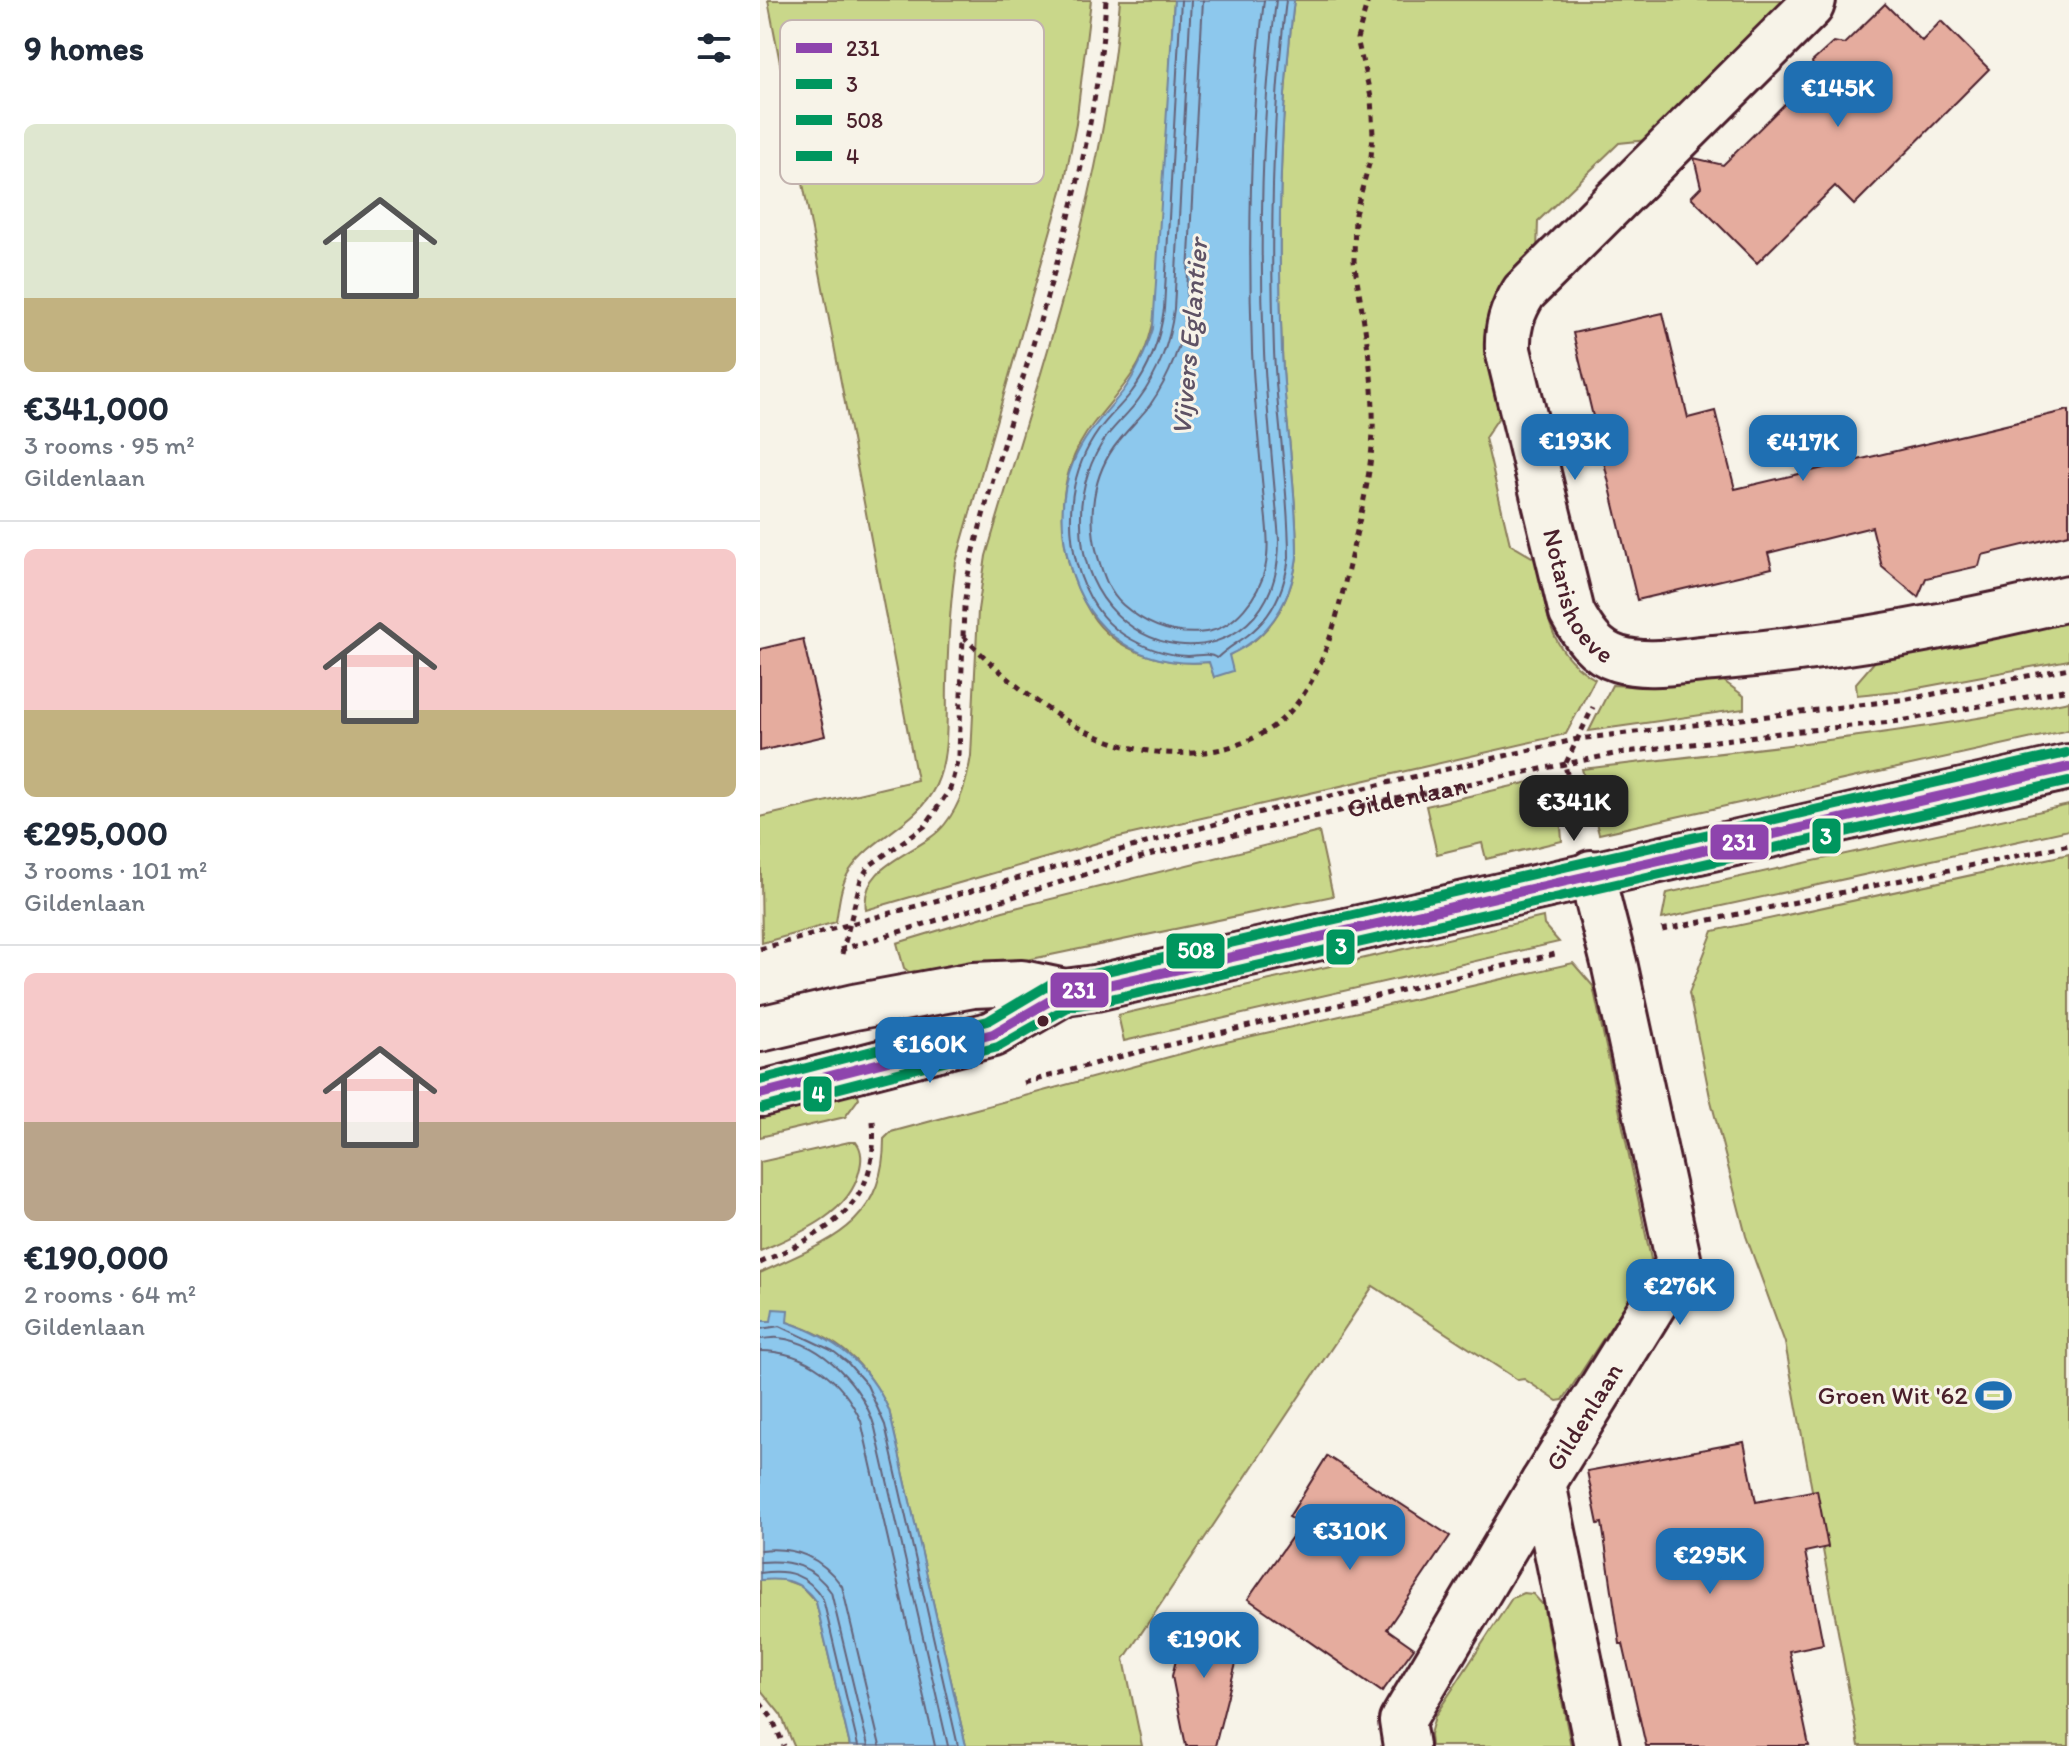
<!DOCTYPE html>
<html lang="en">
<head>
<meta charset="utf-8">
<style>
	body { margin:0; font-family:Itim,sans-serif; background:#f2f2f3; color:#1f2937; height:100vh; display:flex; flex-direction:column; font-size:30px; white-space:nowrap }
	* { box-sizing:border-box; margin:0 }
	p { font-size:26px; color:#747a83 }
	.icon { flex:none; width:44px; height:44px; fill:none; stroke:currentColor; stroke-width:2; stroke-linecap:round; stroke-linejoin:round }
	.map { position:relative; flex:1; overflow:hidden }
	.details { display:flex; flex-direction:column; background:#fff; width:760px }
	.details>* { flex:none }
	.price { position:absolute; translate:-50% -68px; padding:0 18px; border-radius:16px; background:#1f6fb2; color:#fff; font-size:26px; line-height:52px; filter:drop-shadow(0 2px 4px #0008) }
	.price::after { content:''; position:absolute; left:50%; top:48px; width:24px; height:18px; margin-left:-12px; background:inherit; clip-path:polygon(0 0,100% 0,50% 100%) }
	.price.current { background:#222; color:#fff }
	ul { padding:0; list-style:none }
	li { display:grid; align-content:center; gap:16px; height:424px; padding:0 24px }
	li+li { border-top:2px solid #e0e1e3 }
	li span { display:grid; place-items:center; height:248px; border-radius:12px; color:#555 }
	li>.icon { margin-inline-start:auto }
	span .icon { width:144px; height:144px; fill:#fffc; stroke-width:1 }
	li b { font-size:34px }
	h2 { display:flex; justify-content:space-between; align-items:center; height:96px; padding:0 24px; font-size:34px }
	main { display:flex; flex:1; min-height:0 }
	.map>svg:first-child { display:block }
	.green { fill:#c9d78a; stroke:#8a7b5a; stroke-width:2 }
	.water { fill:#8dc8ed; stroke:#72849f; stroke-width:2 }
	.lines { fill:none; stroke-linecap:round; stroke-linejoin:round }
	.shore { stroke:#656379; stroke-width:2 }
	.building { fill:#e5ac9e; stroke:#4a1f2b; stroke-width:2 }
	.street-casing { stroke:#4a1f2b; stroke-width:50 }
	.secondary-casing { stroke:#4a1f2b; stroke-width:50 }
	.path { stroke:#4a1f2b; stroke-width:5; stroke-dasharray:6 6; stroke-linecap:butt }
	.street { stroke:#f7f3e8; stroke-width:44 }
	.secondary { stroke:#f7f3e8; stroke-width:44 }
	.bus-1-casing { stroke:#f7f3e8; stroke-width:16 }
	.bus-2-casing { stroke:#f7f3e8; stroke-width:16 }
	.bus-3-casing { stroke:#f7f3e8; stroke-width:16 }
	.bus-4-casing { stroke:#f7f3e8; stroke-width:16 }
	.bus-1 { stroke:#8e44ad; stroke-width:10 }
	.bus-2 { stroke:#00965e; stroke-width:10 }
	.bus-3 { stroke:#00965e; stroke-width:10 }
	.bus-4 { stroke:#00965e; stroke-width:10 }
	.bus-dot { fill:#4a1f2b; stroke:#f7f3e8; stroke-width:3 }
	.labels { text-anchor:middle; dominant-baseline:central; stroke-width:6; stroke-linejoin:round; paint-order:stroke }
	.street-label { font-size:26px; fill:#4a1f2b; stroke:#f7f3e8 }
	.poi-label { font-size:26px; fill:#4a1f2b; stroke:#f7f3e8; text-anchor:end }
	.water-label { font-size:28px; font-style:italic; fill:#5e5265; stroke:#f7f3e8 }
	.key { fill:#f7f3e8; stroke:#c3b3af; stroke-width:2 }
	.key-label { font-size:22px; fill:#4a1f2b }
	.line-badge { stroke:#f7f3e8; stroke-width:3 }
	.badge-label { font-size:22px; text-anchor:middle; font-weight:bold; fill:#fff }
</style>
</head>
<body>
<main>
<section class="details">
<h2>9 homes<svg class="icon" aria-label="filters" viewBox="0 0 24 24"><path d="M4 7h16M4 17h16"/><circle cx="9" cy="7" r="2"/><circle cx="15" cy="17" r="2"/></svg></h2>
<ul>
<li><span style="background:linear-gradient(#dfe7d0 70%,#c2b280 0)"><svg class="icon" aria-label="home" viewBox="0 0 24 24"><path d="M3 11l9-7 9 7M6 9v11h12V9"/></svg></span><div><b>€341,000</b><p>3 rooms · 95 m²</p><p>Gildenlaan</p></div></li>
<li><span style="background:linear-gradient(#f6c9c9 65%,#c2b280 0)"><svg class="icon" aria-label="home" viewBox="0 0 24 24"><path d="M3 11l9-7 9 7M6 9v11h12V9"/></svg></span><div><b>€295,000</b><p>3 rooms · 101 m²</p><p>Gildenlaan</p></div></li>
<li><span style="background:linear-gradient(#f6c9c9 60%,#b9a48a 0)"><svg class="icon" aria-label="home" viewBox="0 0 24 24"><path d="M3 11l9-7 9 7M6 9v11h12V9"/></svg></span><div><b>€190,000</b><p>2 rooms · 64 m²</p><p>Gildenlaan</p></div></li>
</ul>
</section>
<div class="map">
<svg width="1309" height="1746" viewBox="0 0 1309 1746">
	<rect width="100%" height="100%" fill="#f7f3e8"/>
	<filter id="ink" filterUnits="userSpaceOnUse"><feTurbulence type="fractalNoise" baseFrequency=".0125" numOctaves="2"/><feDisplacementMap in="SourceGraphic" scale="16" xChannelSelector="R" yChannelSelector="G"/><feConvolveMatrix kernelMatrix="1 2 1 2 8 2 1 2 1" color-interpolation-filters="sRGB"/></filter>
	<g filter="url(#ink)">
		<g class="green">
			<path d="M8,0H331L316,124L304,184L196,562C190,602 188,642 187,683C186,717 190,754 176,785C157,825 114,835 90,870C80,885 79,905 76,922L2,943L0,817L157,780Z"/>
			<path d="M360,0H414L396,308C387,366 367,381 333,424C290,479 296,557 331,614C355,653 407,666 449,662L454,677C458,671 463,661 468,656C475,650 487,646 495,640C520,619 533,589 537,557C537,489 525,420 522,352C517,235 520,116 534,0H1027L888,140L859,143L778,221L777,252C764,265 749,278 739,293C714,329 732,375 741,414L725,438L750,544L777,560C787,611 786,650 835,679L806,734L351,839L106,910C99,862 162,854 185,824C201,804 207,780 211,756L218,610L226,556C279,374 345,191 360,0Z"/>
			<path d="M1309,620V660L1147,690L1097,695L1096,683L1116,660Z"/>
			<path d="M961,679L984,696V709L829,731L852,685L885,687Z"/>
			<path d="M1309,701V730L839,834L822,769C985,750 1148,734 1309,701Z"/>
			<path d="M783,779L800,810L802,841L726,859L722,843L677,854L666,806Z"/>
			<path d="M1309,805V830L902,919L907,893Z"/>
			<path d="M559,832L573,896L267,960L149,972L144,968L137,943L243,911Z"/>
			<path d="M1309,854V1746H1099L1025,1343L986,1236L950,1097L929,993L953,931Z"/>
			<path d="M783,917L784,925L799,942L364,1041L358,1015Z"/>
			<path d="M813,963L833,986L891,1259L886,1273L803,1400L797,1401L764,1379L758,1380L613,1286L364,1659L382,1746H206L129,1410C106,1362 78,1338 27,1322V1310H19L12,1321H0V1273C68,1241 124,1226 124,1139L131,1132L457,1044Z"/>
			<path d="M96,1088L99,1098L85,1117L0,1137V1111Z"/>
			<path d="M89,1142H96C103,1151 102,1161 99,1172C89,1215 36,1235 0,1251V1162Z"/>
			<path d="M19,1578L41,1586L56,1602L90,1746H34L21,1715L0,1689V1580Z"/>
			<path d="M763,1593L773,1594L783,1605L811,1746H671L670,1734L675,1716L752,1598Z"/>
		</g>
		<g class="water">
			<path d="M414,0H534C520,116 517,235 522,352C525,420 537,489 537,557C531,601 510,637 469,655L473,671L454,677L449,662C372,669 320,625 306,550C300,520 302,488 314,460C326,432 346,413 364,390C377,372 386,351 393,329Z"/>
			<path d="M13,1309L28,1310L27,1322C75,1338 108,1364 129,1410L206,1746H90L56,1602C41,1580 25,1578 0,1580V1321H11Z"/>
		</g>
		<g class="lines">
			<g class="shore">
				<path d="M421,0L404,309C400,339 390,368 371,393C361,406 348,417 339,430C310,470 305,519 317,565C325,593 339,619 364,635C383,647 405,655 428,656C439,656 447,652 457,658C466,649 477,643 488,635C513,616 525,588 529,557C529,489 517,420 514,351C510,235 512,115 526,0"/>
				<path d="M431,0L414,309C410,342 399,372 379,399C370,412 357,423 347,436C331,458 321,487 321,515C316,672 519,695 519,540C514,478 507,415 504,352C499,236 502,116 516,0"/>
				<path d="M443,0L426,310C422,345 410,376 390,405C380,418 368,429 358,442C332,474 327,519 338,557C343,574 349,593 363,605C387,626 414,636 446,632C475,628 499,596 505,569C511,544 505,516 503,491C499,444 494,398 492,351C488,235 490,116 504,0"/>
				<path d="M0,1329L20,1326L73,1351L87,1362L107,1385L125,1425L198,1746"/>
				<path d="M0,1339C6,1339 13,1337 19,1338C64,1343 103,1387 115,1428L188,1746"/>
				<path d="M0,1351C46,1351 82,1379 101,1421L175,1746"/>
				<path d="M0,1550C35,1546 61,1557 82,1586L120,1746"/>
				<path d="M0,1562C31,1559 53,1566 71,1592L108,1746"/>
				<path d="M0,1573C28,1569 47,1574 63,1599L98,1746"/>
			</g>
		</g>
		<g class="building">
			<path d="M1125,4L1162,41L1181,21L1229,69L1094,205L1075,186L997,263L931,197L941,187L934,158L963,165L1055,74L1052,62L1074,42L1084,44Z"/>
			<path d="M903,313L928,418L955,411L975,489L1309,410V534L1222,555L1219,566L1166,578L1158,597L1122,567L1112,527L1008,553L1012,568L877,600L813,333Z"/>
			<path d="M43,639L65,736L0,751V649Z"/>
			<path d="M984,1442L996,1502L1057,1490L1068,1547L1045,1552L1063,1644L1029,1651L1049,1746H886L863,1644H860L842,1523L838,1524L827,1471Z"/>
			<path d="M567,1456L690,1536L627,1629L654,1648L622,1692L488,1599L541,1524L529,1517Z"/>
			<path d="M426,1620L483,1636L455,1746H426L412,1676Z"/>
		</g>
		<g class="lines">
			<defs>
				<g id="street">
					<path id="s2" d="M1053,0L1051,6L764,292C752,311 747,327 748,350L812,613C823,633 835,652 858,659C888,668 923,660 954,658C1074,648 1192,626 1309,598"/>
					<path d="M783,1483L837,1746"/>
					<path id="s3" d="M646,1746L642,1721L783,1483L919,1263L855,967L831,873"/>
				</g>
				<g id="secondary">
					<path d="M0,1029L94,1007L213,985L262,983L305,992L335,988L1309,767"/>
					<path d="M0,1094L233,1034L305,992"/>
				</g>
			</defs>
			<use href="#street" class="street-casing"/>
			<use href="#secondary" class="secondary-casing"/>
			<g class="path">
				<path d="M203,636C273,706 351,769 457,750C488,744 519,728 538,702C568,662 579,608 590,561C601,513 615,461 613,411C612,361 602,311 594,261L595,214L611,157L613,135L611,97L597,39L608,0"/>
				<path d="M818,821L805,765L833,707"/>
				<path d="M902,930L1309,845"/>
				<path d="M0,949L488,815L818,739L1148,699L1309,668"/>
				<path id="s1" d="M80,950L392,854L606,805L859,753L1020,733L1141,721L1309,689"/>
				<path d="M82,954L101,879L109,866L165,826L190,789L199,755L204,607L208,575C253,383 333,199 346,0"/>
				<path d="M264,1083L366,1055L795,954"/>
				<path d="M0,1263C70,1230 119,1207 113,1121"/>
				<path d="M0,1703L12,1718L24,1746"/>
			</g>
			<use href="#street" class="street"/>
			<use href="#secondary" class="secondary"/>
			<defs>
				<path id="bus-1" d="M0,1094L233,1034L305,992L335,988L1309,767"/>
				<path id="bus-2" d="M338,1002L1309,781"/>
				<path id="bus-3" d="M0,1080L228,1021L299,979L333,974L1306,753"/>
				<path id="bus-4" d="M3,1108L238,1047L310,1006L337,1002"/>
			</defs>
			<use href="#bus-1" class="bus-1-casing"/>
			<use href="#bus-2" class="bus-2-casing"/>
			<use href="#bus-3" class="bus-3-casing"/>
			<use href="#bus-4" class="bus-4-casing"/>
			<use href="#bus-1" class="bus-1"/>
			<use href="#bus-2" class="bus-2"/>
			<use href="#bus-3" class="bus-3"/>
			<use href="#bus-4" class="bus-4"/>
		</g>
	</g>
	<defs>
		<symbol id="stadium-bare" viewBox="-9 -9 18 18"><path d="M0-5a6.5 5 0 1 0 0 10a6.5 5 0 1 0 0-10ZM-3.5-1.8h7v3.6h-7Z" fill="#1f6fb2" stroke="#f7f3e8" stroke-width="2.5" paint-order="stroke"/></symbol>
	</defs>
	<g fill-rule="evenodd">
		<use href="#stadium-bare" x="1208" y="1370" width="51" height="51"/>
	</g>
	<circle class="bus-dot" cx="283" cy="1021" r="7"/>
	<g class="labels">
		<g class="street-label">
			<text stroke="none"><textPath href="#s2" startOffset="730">Notarishoeve</textPath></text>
			<text stroke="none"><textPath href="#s1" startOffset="588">Gildenlaan</textPath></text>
			<text stroke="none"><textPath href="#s3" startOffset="380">Gildenlaan</textPath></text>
		</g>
		<g class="poi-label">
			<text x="1208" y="1395">Groen Wit '62</text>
		</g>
		<g class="water-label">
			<text transform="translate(429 337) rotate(-85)">Vijvers Eglantier</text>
		</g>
	</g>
	<rect x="20" y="20" width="264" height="164" rx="12" class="key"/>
	<rect x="36" y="43" width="36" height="10" fill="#8e44ad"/>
	<rect x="36" y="79" width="36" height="10" fill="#00965e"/>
	<rect x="36" y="115" width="36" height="10" fill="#00965e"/>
	<rect x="36" y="151" width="36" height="10" fill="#00965e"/>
	<g class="key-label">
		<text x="86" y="56">231</text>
		<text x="86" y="92">3</text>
		<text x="86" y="128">508</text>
		<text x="86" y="164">4</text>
	</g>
	<g class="line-badge">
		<rect x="1051" y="817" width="31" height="38" rx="8" fill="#00965e"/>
		<rect x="949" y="823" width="61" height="38" rx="8" fill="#8e44ad"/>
		<rect x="565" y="928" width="31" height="38" rx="8" fill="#00965e"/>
		<rect x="405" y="932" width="61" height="38" rx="8" fill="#00965e"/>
		<rect x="289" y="971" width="61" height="38" rx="8" fill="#8e44ad"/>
		<rect x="42" y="1075" width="31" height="38" rx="8" fill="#00965e"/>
	</g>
	<g class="badge-label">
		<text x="1066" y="844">3</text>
		<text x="979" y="850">231</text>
		<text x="581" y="954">3</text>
		<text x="436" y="958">508</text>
		<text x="319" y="998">231</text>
		<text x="58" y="1102">4</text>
	</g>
</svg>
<b class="price" style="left:1078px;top:129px">€145K</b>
<b class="price" style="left:815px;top:482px">€193K</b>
<b class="price" style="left:1043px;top:483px">€417K</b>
<b class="price current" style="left:814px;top:843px">€341K</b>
<b class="price" style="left:170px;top:1085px">€160K</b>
<b class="price" style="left:920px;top:1327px">€276K</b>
<b class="price" style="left:590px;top:1572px">€310K</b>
<b class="price" style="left:950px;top:1596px">€295K</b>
<b class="price" style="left:444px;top:1680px">€190K</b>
</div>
</main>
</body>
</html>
